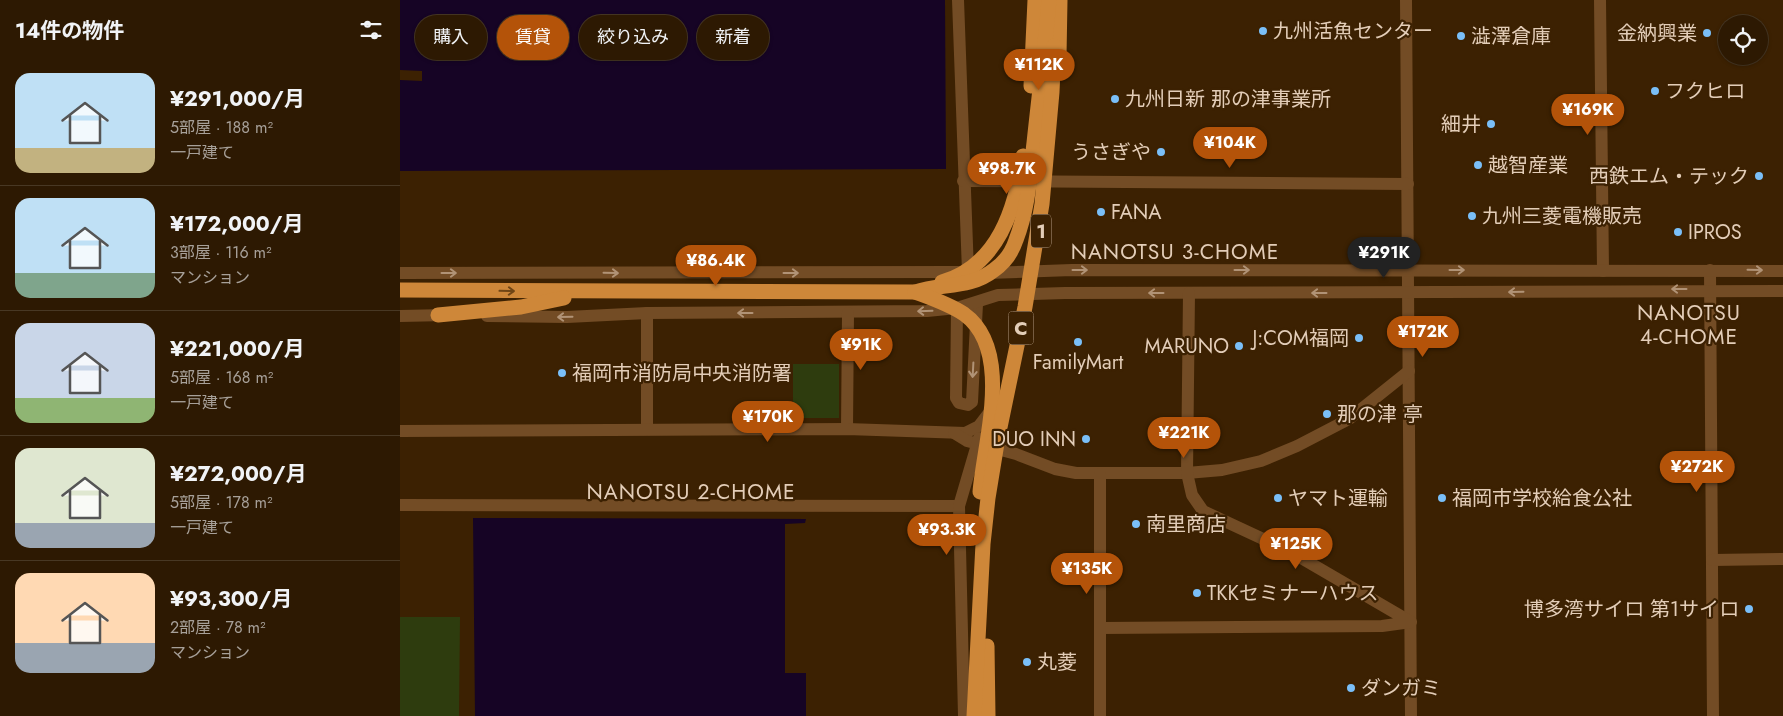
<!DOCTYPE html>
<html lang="ja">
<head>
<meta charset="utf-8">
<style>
	body { margin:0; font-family:Jost,"Noto Sans JP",sans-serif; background:#35220c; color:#f1f3f6; height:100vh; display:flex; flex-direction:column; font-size:19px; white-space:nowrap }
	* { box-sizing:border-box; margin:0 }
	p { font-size:16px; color:#a7a099 }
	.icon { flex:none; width:28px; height:28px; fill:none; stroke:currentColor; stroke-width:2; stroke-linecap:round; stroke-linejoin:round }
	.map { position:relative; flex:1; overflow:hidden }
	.side { display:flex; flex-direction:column; background:#2d1902; width:400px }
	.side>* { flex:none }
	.top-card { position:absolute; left:15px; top:15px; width:475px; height:45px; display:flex; gap:10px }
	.buttons { position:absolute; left:1318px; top:15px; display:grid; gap:10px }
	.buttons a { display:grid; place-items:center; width:50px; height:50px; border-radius:50%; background:#2d1902; box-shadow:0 1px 4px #0004,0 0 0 1px #483824; font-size:25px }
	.price { position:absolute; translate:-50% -42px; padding:0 11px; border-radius:18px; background:#b45309; color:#fff; font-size:16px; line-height:32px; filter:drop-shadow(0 1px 2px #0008) }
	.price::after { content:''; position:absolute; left:50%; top:30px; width:15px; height:11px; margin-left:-8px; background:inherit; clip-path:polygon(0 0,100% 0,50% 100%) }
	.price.selected { background:#222; color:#fff }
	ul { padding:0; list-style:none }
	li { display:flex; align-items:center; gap:15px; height:125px; padding:0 15px }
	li+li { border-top:1px solid #483824 }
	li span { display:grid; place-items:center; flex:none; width:140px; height:100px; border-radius:15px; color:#555 }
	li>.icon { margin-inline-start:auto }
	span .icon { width:60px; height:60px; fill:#fffc; stroke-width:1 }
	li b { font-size:21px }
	h2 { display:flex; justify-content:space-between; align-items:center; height:60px; padding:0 15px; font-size:21px }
	.tag { padding:0 18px; border-radius:22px; background:#2d1902; box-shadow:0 1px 4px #0004,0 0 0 1px #483824; font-size:18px; line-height:45px }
	.tag.selected { background:#b45309; color:#fff }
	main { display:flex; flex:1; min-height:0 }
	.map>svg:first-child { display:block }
	.green { fill:#2e3c0e }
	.water { fill:#160425 }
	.pier { fill:#3c2102 }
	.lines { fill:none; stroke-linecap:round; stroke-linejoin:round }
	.minor { stroke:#734c25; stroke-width:12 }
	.highway { stroke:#ce8739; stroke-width:15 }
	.oneway { stroke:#b19376 }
	.oneway2 { stroke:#6f4515 }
	.poi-dot { fill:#7abff8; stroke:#3c2102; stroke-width:2 }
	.labels { text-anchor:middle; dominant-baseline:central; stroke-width:4.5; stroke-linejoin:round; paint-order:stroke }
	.shield { fill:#3c2102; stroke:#b19981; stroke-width:1 }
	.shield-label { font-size:19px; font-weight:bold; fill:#e3cdb8 }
	.poi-label { font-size:20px; fill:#e3cdb8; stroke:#3c2102; text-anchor:start }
	.neighbourhood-label { font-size:21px; letter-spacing:1px; fill:#e3cdb8; stroke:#3c2102 }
</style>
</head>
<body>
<main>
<section class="side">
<h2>14件の物件<svg class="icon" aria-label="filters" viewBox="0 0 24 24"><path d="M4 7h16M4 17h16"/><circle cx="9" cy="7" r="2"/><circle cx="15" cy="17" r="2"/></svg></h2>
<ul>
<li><span style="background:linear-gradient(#bfe0f5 75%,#c2b280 0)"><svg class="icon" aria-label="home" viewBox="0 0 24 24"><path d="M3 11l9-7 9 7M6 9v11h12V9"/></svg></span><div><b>¥291,000/月</b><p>5部屋 · 188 m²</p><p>一戸建て</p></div></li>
<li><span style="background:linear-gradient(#bfe0f5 75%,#7fa58c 0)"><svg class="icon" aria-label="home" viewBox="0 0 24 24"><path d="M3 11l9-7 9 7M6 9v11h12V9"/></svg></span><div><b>¥172,000/月</b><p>3部屋 · 116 m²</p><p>マンション</p></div></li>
<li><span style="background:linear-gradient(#c9d6e8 75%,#8fb573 0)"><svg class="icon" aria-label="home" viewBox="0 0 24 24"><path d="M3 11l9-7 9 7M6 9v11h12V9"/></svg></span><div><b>¥221,000/月</b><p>5部屋 · 168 m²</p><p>一戸建て</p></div></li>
<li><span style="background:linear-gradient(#dfe7d0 75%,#9aa5b1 0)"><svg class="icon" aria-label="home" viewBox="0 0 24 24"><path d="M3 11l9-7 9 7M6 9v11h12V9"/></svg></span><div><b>¥272,000/月</b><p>5部屋 · 178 m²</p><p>一戸建て</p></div></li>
<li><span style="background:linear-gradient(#ffd9b3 70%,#9aa5b1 0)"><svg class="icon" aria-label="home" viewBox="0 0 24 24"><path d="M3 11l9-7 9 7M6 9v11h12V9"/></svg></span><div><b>¥93,300/月</b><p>2部屋 · 78 m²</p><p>マンション</p></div></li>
</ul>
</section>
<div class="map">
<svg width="1383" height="716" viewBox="0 0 1383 716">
	<rect width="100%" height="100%" fill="#3c2102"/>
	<g class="green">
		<rect x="393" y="364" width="46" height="54"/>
		<path d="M0,617H60L59,716H0Z"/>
	</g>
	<g class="water">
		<path d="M0,0H545L546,169L0,171Z"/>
		<path d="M73,518L406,519L405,523L385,524V673H406V716H75Z"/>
	</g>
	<path class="pier" d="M0,70L22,71V81L0,80Z"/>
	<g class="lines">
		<g class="minor">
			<path d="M558,0L568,272"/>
			<path d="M1006,0L1011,716"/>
			<path d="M1200,0L1203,271"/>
			<path d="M563,181L1008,184"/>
			<path d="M1310,270L1313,716"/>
			<path d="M0,273L562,272"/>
			<path d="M587,273L672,270L1383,271"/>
			<path d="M557,308L556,398L559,403L568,405L572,402L577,304"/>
			<path d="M247,313V429"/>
			<path d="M0,316L47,315"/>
			<path d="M87,316L167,317L247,313L527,311L557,308L598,295L665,293L1383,291"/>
			<path d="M447,429L448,313"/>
			<path d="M0,431L447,429L565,433L579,426L592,409"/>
			<path d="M554,433L567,441L616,454L655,469L676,473H787L822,470L861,461L897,446L949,419L1009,371"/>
			<path d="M0,505L559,506"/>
			<path d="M1312,560L1383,559"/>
			<path d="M701,628L982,626L1011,622L891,552L803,511L792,495L787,473L789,293"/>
			<path d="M564,716L559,506L579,438"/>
			<path d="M700,716V474"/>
		</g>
		<g class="highway">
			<path d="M659,56L660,0"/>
			<path d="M631,86L635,0"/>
			<path d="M542,282C598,266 616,208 623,156"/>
			<path d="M0,290L515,292C542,283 570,289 594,270C604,263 612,252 616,240C628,209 630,176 634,143C639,96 645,48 649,0"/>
			<path d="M515,292C531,298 549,304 564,314C614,350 584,442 580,492"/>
			<path d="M38,315L121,307L164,298"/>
			<path d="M587,646L588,716"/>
			<path d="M574,716L583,544L588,498L598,437L625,307L642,204L652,92L654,46"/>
		</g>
	</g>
	<defs><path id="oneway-shaft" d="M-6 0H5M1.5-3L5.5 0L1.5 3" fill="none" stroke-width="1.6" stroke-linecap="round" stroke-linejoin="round" transform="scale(1.25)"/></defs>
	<g class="oneway">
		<use href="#oneway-shaft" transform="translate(680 270)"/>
		<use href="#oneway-shaft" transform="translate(842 270)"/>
		<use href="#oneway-shaft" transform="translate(1057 270)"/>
		<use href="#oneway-shaft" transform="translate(1355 270) rotate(1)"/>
		<use href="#oneway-shaft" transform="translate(49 273)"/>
		<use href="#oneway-shaft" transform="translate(211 273) rotate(1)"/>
		<use href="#oneway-shaft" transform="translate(391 273)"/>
		<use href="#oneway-shaft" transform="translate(1279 289) rotate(180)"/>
		<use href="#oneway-shaft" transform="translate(1116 292) rotate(179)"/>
		<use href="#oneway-shaft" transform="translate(756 293) rotate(-180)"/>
		<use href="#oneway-shaft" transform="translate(919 293) rotate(180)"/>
		<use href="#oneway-shaft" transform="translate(525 311) rotate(178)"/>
		<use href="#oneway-shaft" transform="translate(345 313) rotate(-180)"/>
		<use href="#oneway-shaft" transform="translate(165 317) rotate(179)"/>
		<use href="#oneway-shaft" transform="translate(573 370) rotate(93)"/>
	</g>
	<use class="oneway2" href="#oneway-shaft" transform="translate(107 291) rotate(1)"/>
	<g class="poi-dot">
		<circle cx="863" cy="31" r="5"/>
		<circle cx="1307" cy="33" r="5"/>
		<circle cx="1061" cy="36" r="5"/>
		<circle cx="1255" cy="91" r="5"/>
		<circle cx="715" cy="99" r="5"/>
		<circle cx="1091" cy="124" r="5"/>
		<circle cx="761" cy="152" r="5"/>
		<circle cx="1078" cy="165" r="5"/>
		<circle cx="1359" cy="176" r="5"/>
		<circle cx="701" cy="212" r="5"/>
		<circle cx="1072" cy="216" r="5"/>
		<circle cx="1278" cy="232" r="5"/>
		<circle cx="959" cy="338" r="5"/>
		<circle cx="678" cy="342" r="5"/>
		<circle cx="839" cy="346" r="5"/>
		<circle cx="162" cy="373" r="5"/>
		<circle cx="927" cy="414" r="5"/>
		<circle cx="686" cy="439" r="5"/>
		<circle cx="878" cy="498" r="5"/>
		<circle cx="1042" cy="498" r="5"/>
		<circle cx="736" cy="524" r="5"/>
		<circle cx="797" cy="593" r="5"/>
		<circle cx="1349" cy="609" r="5"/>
		<circle cx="627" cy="662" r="5"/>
		<circle cx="951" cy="688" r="5"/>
	</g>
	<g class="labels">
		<g class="shield">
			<rect x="631" y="214.5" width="20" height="33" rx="4"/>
			<rect x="608.5" y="311.5" width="25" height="33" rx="4"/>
		</g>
		<g class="shield-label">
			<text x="641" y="231">1</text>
			<text x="621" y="328">C</text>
		</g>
		<g class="poi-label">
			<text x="873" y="31">九州活魚センター</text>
			<text x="1297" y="33" text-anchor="end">金納興業</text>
			<text x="1071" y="36">澁澤倉庫</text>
			<text x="1265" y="91">フクヒロ</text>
			<text x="725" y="99">九州日新 那の津事業所</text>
			<text x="1081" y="124" text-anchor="end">細井</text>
			<text x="751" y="152" text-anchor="end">うさぎや</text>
			<text x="1088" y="165">越智産業</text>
			<text x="1349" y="176" text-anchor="end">西鉄エム・テック</text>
			<text x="711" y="212">FANA</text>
			<text x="1082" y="216">九州三菱電機販売</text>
			<text x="1288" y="232">IPROS</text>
			<text x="949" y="338" text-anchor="end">J:COM福岡</text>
			<text x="829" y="346" text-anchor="end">MARUNO</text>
			<text x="678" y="362" text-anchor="middle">FamilyMart</text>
			<text x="172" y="373">福岡市消防局中央消防署</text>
			<text x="937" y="414">那の津 亭</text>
			<text x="676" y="439" text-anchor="end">DUO INN</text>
			<text x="888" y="498">ヤマト運輸</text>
			<text x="1052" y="498">福岡市学校給食公社</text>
			<text x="746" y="524">南里商店</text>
			<text x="807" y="593">TKKセミナーハウス</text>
			<text x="1339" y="609" text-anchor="end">博多湾サイロ 第1サイロ</text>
			<text x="637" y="662">丸菱</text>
			<text x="961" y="688">ダンガミ</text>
		</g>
		<g class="neighbourhood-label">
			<text x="775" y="252">NANOTSU 3-CHOME</text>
			<text x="1289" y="313">NANOTSU<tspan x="1289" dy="24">4-CHOME</tspan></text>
			<text x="291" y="492">NANOTSU 2-CHOME</text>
		</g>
	</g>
</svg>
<div class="buttons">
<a><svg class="icon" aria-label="locate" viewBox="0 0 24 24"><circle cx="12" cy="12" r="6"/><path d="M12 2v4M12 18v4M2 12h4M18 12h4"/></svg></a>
</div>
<b class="price" style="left:639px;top:91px">¥112K</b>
<b class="price" style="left:1188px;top:136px">¥169K</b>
<b class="price" style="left:830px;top:169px">¥104K</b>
<b class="price" style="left:607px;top:195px">¥98.7K</b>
<b class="price selected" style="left:984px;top:279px">¥291K</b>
<b class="price" style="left:316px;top:287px">¥86.4K</b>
<b class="price" style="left:1023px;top:358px">¥172K</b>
<b class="price" style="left:461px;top:371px">¥91K</b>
<b class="price" style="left:368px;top:443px">¥170K</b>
<b class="price" style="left:784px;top:459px">¥221K</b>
<b class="price" style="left:1297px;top:493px">¥272K</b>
<b class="price" style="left:547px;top:556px">¥93.3K</b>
<b class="price" style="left:896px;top:570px">¥125K</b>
<b class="price" style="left:687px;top:595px">¥135K</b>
<div class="top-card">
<a class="tag">購入</a>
<a class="tag selected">賃貸</a>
<a class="tag">絞り込み</a>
<a class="tag">新着</a>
</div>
</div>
</main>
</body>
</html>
